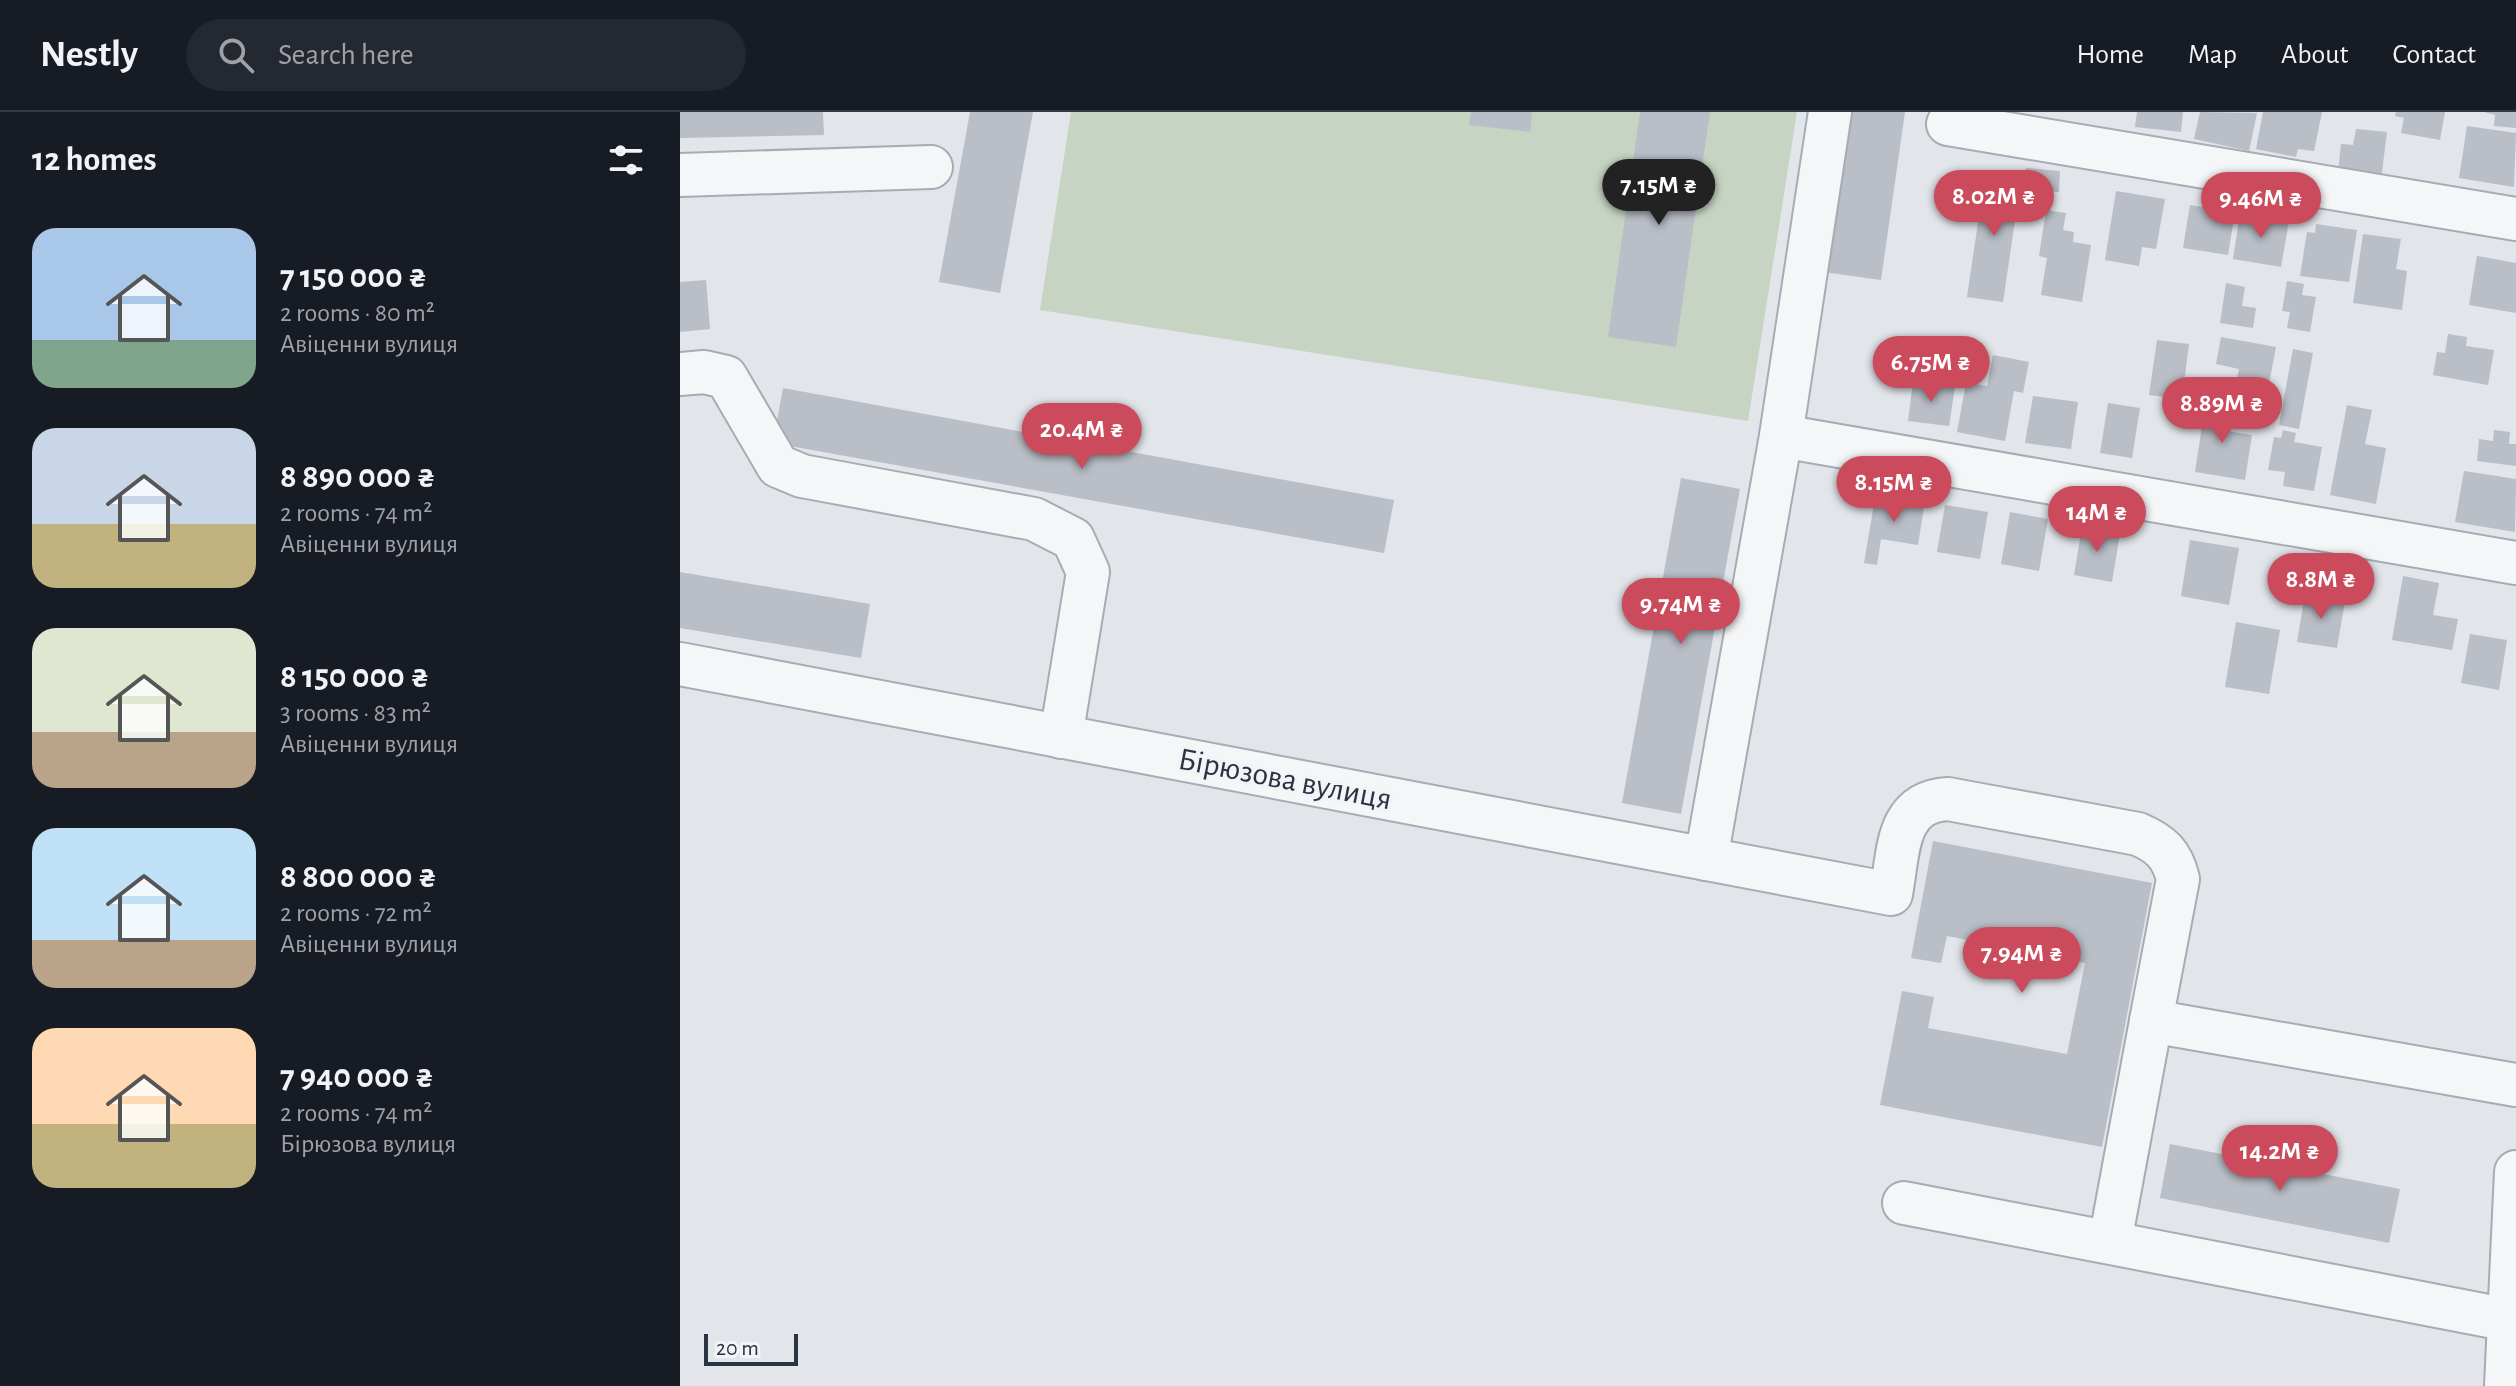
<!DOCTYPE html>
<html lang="en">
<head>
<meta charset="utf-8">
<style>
	body { margin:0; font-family:"Alegreya Sans",sans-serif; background:#242831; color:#f1f3f6; height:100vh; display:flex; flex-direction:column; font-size:30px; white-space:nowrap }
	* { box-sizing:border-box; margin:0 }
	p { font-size:26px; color:#9ea1a6 }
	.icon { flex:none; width:44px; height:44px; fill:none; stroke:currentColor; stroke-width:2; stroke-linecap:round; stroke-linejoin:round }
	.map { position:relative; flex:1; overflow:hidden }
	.panel { display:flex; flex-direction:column; background:#171b24; width:680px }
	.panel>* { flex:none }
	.scale { position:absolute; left:24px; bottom:20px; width:94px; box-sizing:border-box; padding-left:8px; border:4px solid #2a3342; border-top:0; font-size:22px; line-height:28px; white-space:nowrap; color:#2a3342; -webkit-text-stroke:6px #f2f4f7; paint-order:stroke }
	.price { position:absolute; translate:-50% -68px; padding:0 18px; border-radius:28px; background:#cb4b5d; color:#fff; font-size:26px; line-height:52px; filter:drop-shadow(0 2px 4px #0008) }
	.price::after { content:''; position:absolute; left:50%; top:48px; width:24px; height:18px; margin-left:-12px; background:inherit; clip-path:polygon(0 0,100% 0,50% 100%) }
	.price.current { background:#222; color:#fff }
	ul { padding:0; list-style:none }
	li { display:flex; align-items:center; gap:24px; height:200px; padding:0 32px }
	li span { display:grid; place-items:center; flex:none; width:224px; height:160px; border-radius:24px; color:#555 }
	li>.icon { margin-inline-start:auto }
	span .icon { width:96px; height:96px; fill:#fffc; stroke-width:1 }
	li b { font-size:34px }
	h2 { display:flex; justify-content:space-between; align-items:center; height:96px; padding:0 32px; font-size:34px }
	header { display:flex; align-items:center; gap:48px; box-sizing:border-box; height:112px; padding:0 40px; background:#171b24; border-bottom:2px solid #363941 }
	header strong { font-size:38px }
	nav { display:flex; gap:44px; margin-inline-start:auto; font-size:28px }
	.search { width:560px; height:72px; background:#242831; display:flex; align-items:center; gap:20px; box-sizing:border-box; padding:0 28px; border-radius:44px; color:#9ea1a6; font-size:30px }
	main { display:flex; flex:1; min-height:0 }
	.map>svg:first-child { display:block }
	.green { fill:#c7d4c3 }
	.building { fill:#b9bec7 }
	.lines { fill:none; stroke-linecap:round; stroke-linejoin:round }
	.minor-casing { stroke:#a7acb4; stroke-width:46 }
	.minor { stroke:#f5f6f8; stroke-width:42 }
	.labels { text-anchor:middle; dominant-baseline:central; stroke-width:6; stroke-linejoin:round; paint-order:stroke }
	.street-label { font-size:32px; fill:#2a3342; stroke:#f2f4f7 }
</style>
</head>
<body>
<header>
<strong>Nestly</strong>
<div class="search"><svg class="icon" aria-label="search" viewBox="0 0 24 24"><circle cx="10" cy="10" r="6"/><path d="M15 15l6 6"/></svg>Search here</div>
<nav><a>Home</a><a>Map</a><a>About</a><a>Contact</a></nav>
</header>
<main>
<section class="panel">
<h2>12 homes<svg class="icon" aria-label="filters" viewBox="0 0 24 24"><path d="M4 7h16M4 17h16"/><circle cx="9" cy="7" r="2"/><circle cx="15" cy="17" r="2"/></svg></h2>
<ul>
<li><span style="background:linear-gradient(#a9c7e8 70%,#7fa58c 0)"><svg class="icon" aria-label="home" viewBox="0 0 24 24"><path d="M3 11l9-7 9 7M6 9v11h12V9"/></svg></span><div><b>7 150 000 ₴</b><p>2 rooms · 80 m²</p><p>Авіценни вулиця</p></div></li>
<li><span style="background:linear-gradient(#c9d6e8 60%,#c2b280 0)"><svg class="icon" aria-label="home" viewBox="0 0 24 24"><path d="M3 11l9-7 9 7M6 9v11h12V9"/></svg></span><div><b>8 890 000 ₴</b><p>2 rooms · 74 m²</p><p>Авіценни вулиця</p></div></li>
<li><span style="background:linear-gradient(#dfe7d0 65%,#b9a48a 0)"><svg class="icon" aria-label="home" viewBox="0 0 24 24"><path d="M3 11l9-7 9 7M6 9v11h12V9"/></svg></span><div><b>8 150 000 ₴</b><p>3 rooms · 83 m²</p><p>Авіценни вулиця</p></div></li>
<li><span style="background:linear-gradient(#bfe0f5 70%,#b9a48a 0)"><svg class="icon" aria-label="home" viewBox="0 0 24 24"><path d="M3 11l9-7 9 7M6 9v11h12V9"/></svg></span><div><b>8 800 000 ₴</b><p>2 rooms · 72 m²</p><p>Авіценни вулиця</p></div></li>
<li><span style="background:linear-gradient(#ffd9b3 60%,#c2b280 0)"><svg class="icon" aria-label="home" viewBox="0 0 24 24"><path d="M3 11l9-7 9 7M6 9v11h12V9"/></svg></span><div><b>7 940 000 ₴</b><p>2 rooms · 74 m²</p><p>Бірюзова вулиця</p></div></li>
</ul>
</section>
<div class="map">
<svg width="1836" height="1274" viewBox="0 0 1836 1274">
	<rect width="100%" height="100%" fill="#e2e5ea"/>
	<path class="green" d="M391,0H1117L1068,309L360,198Z"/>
	<g class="building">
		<path d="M0,0H143L144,23L0,26Z"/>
		<path d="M290,0H353L320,181L259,170Z"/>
		<path d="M791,0H852L850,20L789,13Z"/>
		<path d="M960,0H1030L996,235L928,225Z"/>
		<path d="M1165,0H1225L1201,168L1143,160Z"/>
		<path d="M1457,0H1503L1501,20L1455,15Z"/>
		<path d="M1520,0L1577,1L1569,39L1514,27Z"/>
		<path d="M1583,0H1642L1634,39L1618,37L1616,45L1576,37Z"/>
		<path d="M1716,0H1765L1760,28L1721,21L1724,6L1715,4Z"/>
		<path d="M1804,0H1836V16L1814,14L1815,3Z"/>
		<path d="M1787,14L1836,21L1834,75L1779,66Z"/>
		<path d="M1676,17L1707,20L1700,75L1657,70L1661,32L1673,33Z"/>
		<path d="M1346,56L1380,59L1379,80L1345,78Z"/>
		<path d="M1305,63L1341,68L1323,190L1287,185Z"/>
		<path d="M1436,79L1485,87L1476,137L1462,135L1459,154L1425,148Z"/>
		<path d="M1510,93L1555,100L1548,143L1503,136Z"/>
		<path d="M1366,98L1386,101L1383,118L1394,120L1393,130L1411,133L1402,190L1361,183L1367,146L1359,144Z"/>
		<path d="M1560,101L1609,109L1601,155L1553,147Z"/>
		<path d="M1636,112L1677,118L1669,170L1620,164L1627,120L1635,121Z"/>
		<path d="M1683,122L1721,127L1716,157L1727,159L1722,198L1673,191Z"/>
		<path d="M1797,144L1836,151V201L1789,193Z"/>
		<path d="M26,168L30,217L0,220V170Z"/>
		<path d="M1607,169L1624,172L1622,183L1636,185L1630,220L1607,216L1610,200L1602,199Z"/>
		<path d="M1546,171L1565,175L1562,194L1576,196L1573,216L1540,211Z"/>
		<path d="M1768,222L1787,225L1786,234L1814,238L1808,273L1753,263L1757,240L1765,241Z"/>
		<path d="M1541,225L1596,235L1585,293L1553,287L1559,257L1536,252Z"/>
		<path d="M1477,228L1509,232L1502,287L1469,283Z"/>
		<path d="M1251,232L1281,237L1277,268L1247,264Z"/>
		<path d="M1613,237L1633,241L1619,317L1599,313Z"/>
		<path d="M1313,243L1349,250L1343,281L1334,279L1325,329L1277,320L1286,271L1307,274Z"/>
		<path d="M1233,269L1275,275L1269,314L1228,309Z"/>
		<path d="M103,276L714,388L704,441L93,331Z"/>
		<path d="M1353,284L1398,290L1391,337L1345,331Z"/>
		<path d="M1526,288L1551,292L1547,319L1572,323L1565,368L1515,360Z"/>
		<path d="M1428,291L1460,296L1452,346L1420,341Z"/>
		<path d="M1667,293L1692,298L1685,332L1706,336L1696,392L1650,383Z"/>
		<path d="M1603,318L1616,321L1614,330L1642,335L1634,379L1603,374L1605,360L1588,358L1594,325L1601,326Z"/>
		<path d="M1814,318L1830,320L1829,332H1836V354L1797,349L1799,327L1813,329Z"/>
		<path d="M1784,359L1836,367L1835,420L1775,410Z"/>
		<path d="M1001,366L1060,377L1001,702L942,691Z"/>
		<path d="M1208,383L1245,389L1238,433L1201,427L1197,453L1184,451L1195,386L1207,388Z"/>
		<path d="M1265,393L1308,400L1300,447L1257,440Z"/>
		<path d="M1330,400L1368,407L1359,459L1321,452Z"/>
		<path d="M1402,415L1440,422L1432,470L1394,463Z"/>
		<path d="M1510,428L1559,436L1549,493L1501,484Z"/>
		<path d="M0,460L190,492L181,546L0,516Z"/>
		<path d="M1723,464L1759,471L1753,503L1778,507L1772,538L1712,528Z"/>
		<path d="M1625,482L1665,489L1657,536L1617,530Z"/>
		<path d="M1556,510L1600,518L1589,582L1545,575Z"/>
		<path d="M1790,522L1827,528L1819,578L1781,571Z"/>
		<path d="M1253,729L1472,771L1422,1035L1200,993L1222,879L1254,885L1248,916L1387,942L1405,851L1267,824L1261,851L1231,846Z"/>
		<path d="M1490,1032L1720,1077L1709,1131L1480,1086Z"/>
	</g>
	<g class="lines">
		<defs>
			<g id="minor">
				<path d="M1268,12L1836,107"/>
				<path d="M0,63L251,55"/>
				<path d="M0,262L24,260L46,265L98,354L122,364L354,407L393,427L408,460L381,625"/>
				<path d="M1101,324L1836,451"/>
				<path d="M0,552L1211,782C1219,740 1215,690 1268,687L1458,722C1481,732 1492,742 1498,767L1471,909L1836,973"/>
				<path d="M1026,747L1101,324L1150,0"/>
				<path d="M1224,1091L1829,1208"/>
				<path d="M1430,1130L1471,909"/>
				<path d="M1826,1274L1836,1060"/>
			</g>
		</defs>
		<use href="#minor" class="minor-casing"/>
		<use href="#minor" class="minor"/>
	</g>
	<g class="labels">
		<g class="street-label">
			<text transform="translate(605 667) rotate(11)">Бірюзова вулиця</text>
		</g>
	</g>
</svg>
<div class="scale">20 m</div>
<b class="price current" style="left:979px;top:115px">7.15M ₴</b>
<b class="price" style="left:1314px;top:126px">8.02M ₴</b>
<b class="price" style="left:1581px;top:128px">9.46M ₴</b>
<b class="price" style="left:1251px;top:292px">6.75M ₴</b>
<b class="price" style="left:1542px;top:333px">8.89M ₴</b>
<b class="price" style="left:402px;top:359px">20.4M ₴</b>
<b class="price" style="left:1214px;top:412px">8.15M ₴</b>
<b class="price" style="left:1417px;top:442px">14M ₴</b>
<b class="price" style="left:1641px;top:509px">8.8M ₴</b>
<b class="price" style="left:1001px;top:534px">9.74M ₴</b>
<b class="price" style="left:1342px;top:883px">7.94M ₴</b>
<b class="price" style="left:1600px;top:1081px">14.2M ₴</b>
</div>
</main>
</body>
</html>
